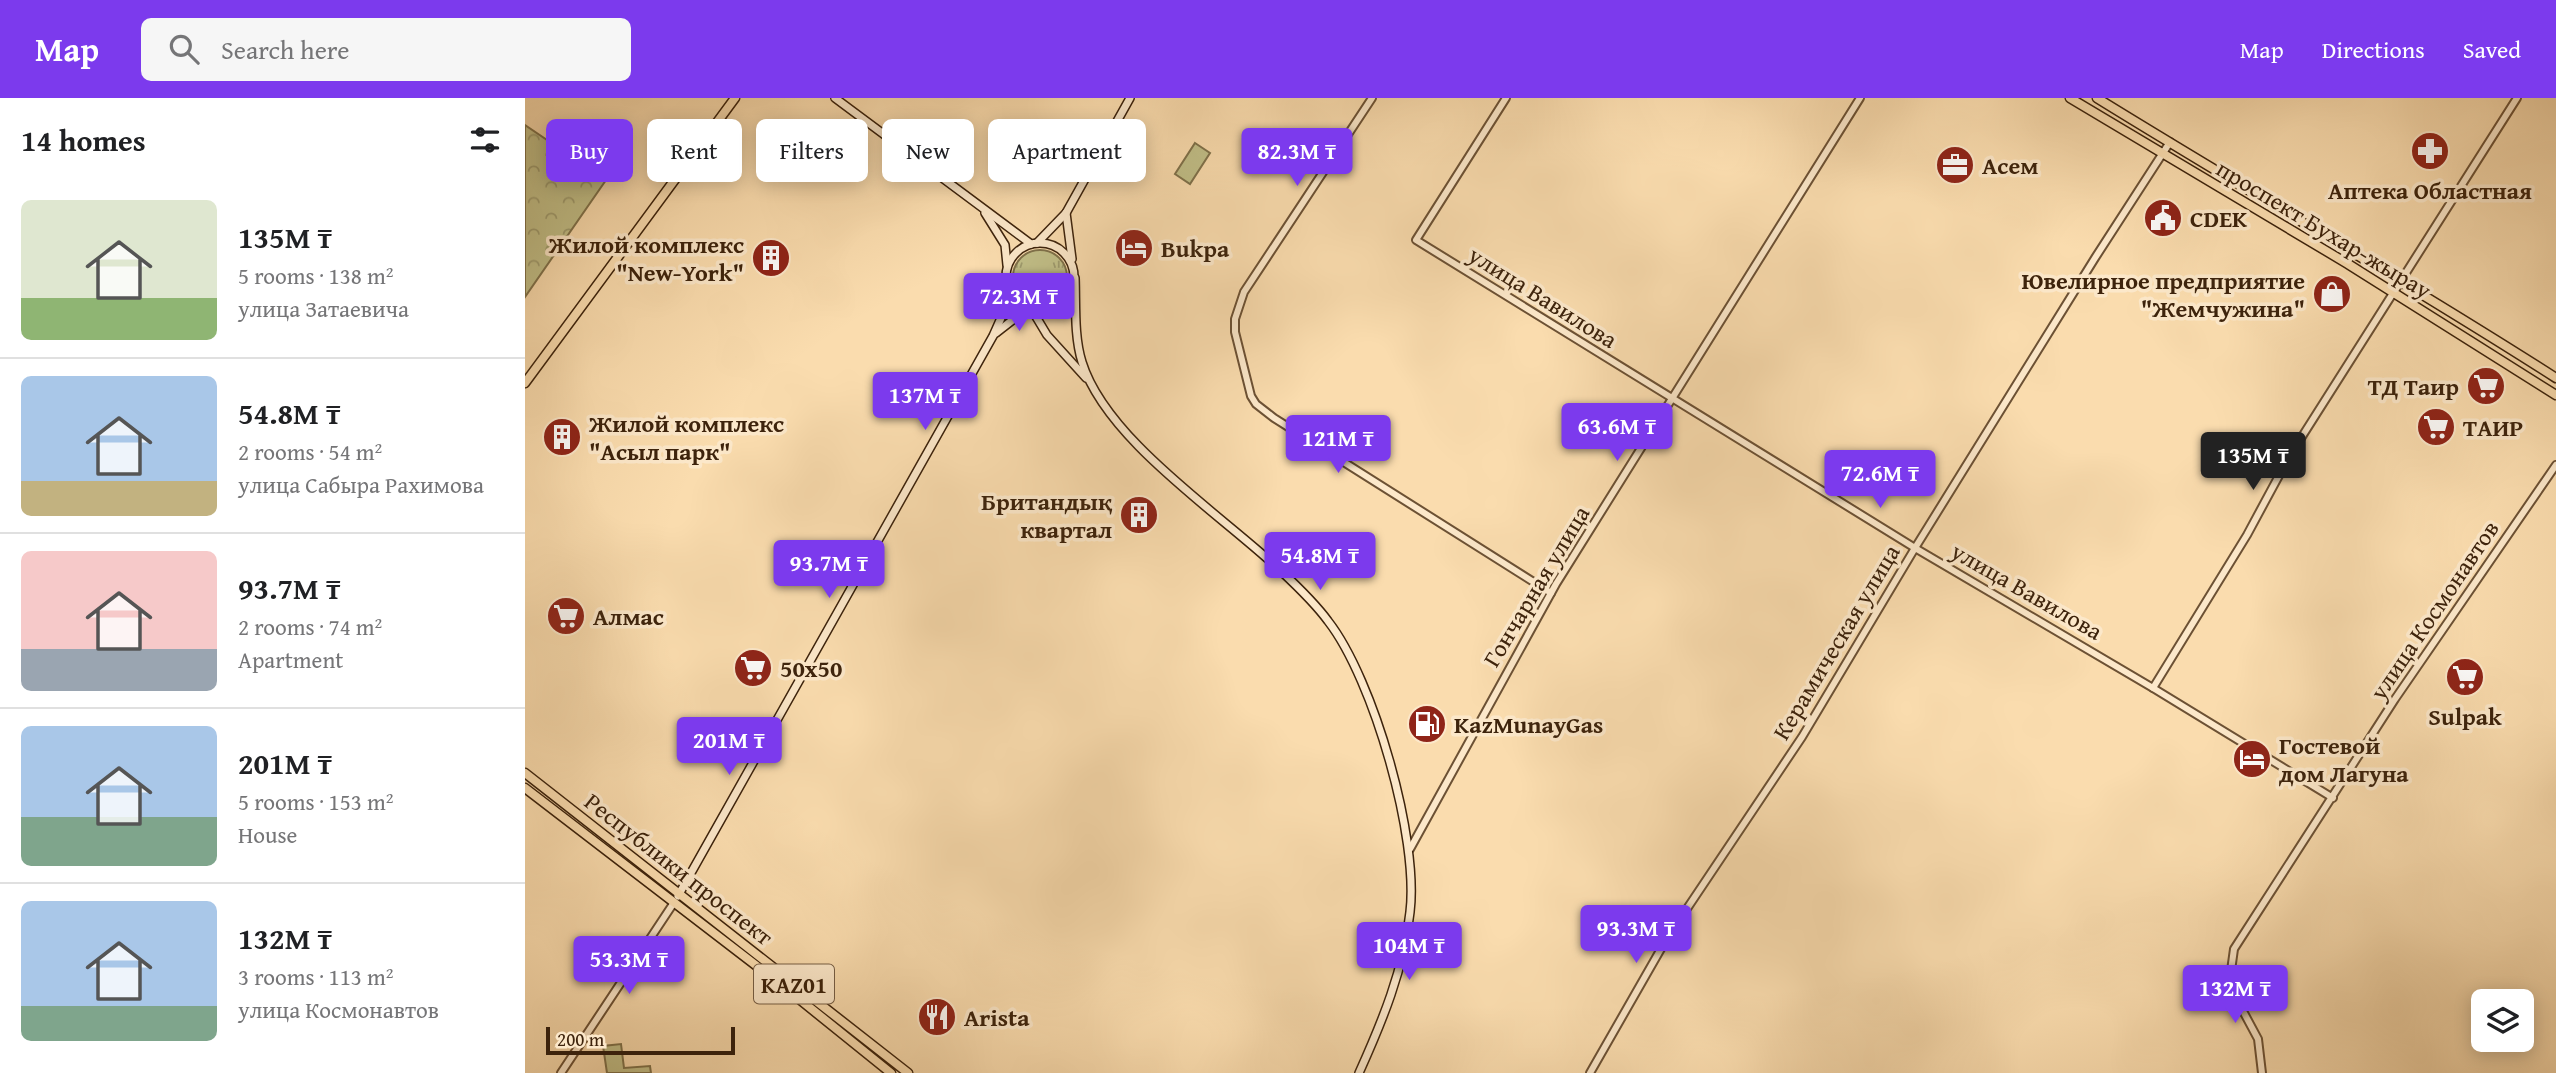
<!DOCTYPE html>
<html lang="en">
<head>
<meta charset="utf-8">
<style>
	body { margin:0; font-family:"Gentium Book Plus",serif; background:#f6f6f6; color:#202124; height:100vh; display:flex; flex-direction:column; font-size:26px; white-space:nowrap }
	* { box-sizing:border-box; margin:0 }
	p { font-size:23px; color:#757577 }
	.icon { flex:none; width:38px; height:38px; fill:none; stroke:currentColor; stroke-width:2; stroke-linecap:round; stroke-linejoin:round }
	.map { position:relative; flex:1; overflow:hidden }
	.sheet { display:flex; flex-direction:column; background:#fff; width:525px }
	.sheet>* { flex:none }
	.top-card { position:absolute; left:21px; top:21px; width:665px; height:63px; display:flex; gap:14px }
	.buttons { position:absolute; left:1946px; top:891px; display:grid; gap:14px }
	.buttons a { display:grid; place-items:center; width:63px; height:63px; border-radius:10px; background:#fff; box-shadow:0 4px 18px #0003; font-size:35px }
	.scale { position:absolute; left:21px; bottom:18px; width:189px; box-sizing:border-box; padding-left:7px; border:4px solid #3d230c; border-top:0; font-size:19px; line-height:24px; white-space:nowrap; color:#3d230c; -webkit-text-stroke:5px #fce8ca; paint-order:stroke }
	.price { position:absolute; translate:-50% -60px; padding:0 16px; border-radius:7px; background:#7c3aed; color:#fff; font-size:23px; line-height:46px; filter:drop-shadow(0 2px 4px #0008) }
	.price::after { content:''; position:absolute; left:50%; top:42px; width:21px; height:16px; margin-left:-10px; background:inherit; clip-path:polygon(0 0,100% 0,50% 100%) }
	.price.active { background:#222; color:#fff }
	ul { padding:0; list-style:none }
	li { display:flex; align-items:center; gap:21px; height:175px; padding:0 21px }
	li+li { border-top:2px solid #e0e0e0 }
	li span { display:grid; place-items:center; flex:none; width:196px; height:140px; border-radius:10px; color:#555 }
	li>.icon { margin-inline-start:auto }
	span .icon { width:84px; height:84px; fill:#fffc; stroke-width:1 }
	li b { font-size:30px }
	h2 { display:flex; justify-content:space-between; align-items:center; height:84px; padding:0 21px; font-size:30px }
	.chip { padding:0 24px; border-radius:10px; background:#fff; box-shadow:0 4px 18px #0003; font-size:24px; line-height:63px }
	.chip.active { background:#7c3aed; color:#fff }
	header { display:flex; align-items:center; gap:42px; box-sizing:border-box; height:98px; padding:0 35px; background:#7c3aed; color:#fff }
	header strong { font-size:33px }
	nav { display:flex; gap:38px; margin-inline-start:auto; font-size:24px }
	.search { width:490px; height:63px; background:#f6f6f6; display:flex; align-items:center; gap:18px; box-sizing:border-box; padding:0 24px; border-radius:10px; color:#757577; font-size:26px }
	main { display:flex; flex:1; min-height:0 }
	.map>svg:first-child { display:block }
	.grass { fill:url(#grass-tufts); stroke:#7f714a; stroke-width:2 }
	.park { fill:url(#park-crowns); stroke:#7f714a; stroke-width:2 }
	.pitch { fill:#c1bf88; stroke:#7f714a; stroke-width:2 }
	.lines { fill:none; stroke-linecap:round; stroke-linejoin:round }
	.tertiary-casing { stroke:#6c5134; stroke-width:10 }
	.secondary-casing { stroke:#3d230c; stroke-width:10 }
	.primary-casing { stroke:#3d230c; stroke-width:11 }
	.trunk-casing { stroke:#3d230c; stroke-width:11 }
	.tertiary { stroke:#fce8ca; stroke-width:6 }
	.secondary { stroke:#fce8ca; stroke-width:7 }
	.primary { stroke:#fadcae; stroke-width:8 }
	.trunk { stroke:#fadcae; stroke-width:8 }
	.labels { text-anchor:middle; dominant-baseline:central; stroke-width:7; stroke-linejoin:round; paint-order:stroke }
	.shield { fill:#fce8ca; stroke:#765e45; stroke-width:2 }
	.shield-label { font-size:23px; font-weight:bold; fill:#3d230c }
	.poi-label { font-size:24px; font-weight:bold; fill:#3d230c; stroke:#fce8ca; text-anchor:start }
	.street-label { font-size:24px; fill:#3d230c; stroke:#fce8ca }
</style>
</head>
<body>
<header>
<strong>Map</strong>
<div class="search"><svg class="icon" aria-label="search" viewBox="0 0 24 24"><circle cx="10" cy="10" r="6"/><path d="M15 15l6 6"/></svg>Search here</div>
<nav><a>Map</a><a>Directions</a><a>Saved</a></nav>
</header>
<main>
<section class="sheet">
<h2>14 homes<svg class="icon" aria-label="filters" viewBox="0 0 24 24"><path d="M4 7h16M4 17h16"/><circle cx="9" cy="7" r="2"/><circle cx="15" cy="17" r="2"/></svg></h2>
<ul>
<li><span style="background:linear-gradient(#dfe7d0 70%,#8fb573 0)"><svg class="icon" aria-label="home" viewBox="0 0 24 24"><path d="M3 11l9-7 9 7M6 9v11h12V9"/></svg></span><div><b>135M ₸</b><p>5 rooms · 138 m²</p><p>улица Затаевича</p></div></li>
<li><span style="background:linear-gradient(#a9c7e8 75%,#c2b280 0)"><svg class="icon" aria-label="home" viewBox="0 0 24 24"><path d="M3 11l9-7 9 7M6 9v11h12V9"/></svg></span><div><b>54.8M ₸</b><p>2 rooms · 54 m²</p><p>улица Сабыра Рахимова</p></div></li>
<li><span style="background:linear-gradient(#f6c9c9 70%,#9aa5b1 0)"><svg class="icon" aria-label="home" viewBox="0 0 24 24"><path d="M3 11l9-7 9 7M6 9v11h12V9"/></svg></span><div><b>93.7M ₸</b><p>2 rooms · 74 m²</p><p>Apartment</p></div></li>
<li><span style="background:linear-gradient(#a9c7e8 65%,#7fa58c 0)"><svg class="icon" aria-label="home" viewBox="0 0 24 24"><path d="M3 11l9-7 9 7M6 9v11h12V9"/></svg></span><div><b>201M ₸</b><p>5 rooms · 153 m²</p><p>House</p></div></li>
<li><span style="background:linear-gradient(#a9c7e8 75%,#7fa58c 0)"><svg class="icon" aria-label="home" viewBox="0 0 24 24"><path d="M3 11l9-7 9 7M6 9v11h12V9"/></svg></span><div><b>132M ₸</b><p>3 rooms · 113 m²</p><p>улица Космонавтов</p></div></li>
</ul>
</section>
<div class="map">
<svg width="2031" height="975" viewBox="0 0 2031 975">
	<defs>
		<pattern id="grass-tufts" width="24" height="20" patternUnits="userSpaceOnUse" patternTransform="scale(1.75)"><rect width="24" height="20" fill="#c1bf88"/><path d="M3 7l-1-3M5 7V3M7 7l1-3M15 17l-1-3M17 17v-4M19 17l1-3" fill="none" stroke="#9e9b6e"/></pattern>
		<pattern id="park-crowns" width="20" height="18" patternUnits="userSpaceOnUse" patternTransform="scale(1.75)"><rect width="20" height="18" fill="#c1bf88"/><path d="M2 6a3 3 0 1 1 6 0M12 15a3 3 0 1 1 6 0" fill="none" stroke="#9e9b6e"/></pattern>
	</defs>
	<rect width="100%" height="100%" fill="#fadcae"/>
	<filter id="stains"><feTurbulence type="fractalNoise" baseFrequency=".00286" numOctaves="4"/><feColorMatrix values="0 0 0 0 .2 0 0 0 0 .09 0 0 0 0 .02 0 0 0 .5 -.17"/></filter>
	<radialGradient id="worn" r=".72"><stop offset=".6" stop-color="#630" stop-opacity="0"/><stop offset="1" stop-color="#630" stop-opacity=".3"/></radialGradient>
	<circle class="grass" cx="515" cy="179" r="27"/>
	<path class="park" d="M0,27L81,82L0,199Z"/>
	<g class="pitch">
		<path d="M670,45L685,55L665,86L650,76Z"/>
		<path d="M96,946L99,970L125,968L126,975H82L78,948Z"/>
	</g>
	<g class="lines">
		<defs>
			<g id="tertiary">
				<path d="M847,0L719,194L710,221V234L726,298L731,306L749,320L1026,495"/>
				<path d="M981,0L891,142L1390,450L1628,590L1808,700"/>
				<path d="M1628,590L1722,437L1764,359L1992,0"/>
				<path d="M885,751L1031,486L1335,0"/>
				<path d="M36,975L148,806"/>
				<path d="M1065,975L1141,842L1277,639L1390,450L1570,160L1645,44"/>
				<path d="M1737,975L1733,941L1704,887L1709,851L1870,601L2031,367"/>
			</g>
			<g id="secondary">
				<path d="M310,0L506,146"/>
				<path d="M460,115L480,147L482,167"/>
				<path d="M541,115L547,161"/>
				<path d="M512,145L541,115L605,0"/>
				<circle cx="515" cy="179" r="34"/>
				<path d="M550,180C551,207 549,239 557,264C581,342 697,417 756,473C772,488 790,505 803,523C849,582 894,741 885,814C879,871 857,924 834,975"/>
				<path d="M507,212L522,237L561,280"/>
				<path d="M471,235L503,210"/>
				<path d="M153,798L468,238L476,220L484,191"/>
			</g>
			<g id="primary">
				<path d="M1545,0L1823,166L2031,297"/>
				<path d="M1572,0C1724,94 1880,183 2031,280"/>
				<path d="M0,285L210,0"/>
			</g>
			<g id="trunk">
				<path d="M0,675L383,975"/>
				<path d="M0,690L263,892L366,975"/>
			</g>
		</defs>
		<use href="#tertiary" class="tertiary-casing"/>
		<use href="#secondary" class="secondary-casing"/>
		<use href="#primary" class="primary-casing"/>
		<use href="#trunk" class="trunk-casing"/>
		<use href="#tertiary" class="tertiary"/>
		<use href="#secondary" class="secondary"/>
		<use href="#primary" class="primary"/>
		<use href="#trunk" class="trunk"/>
	</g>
	<defs>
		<symbol id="pharmacy-disc" viewBox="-11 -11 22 22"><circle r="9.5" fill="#8f2418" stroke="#fce8ca"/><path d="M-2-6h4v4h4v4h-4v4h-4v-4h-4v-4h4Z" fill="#fff"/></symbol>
		<symbol id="office-disc" viewBox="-11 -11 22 22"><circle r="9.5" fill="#8f2418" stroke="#fce8ca"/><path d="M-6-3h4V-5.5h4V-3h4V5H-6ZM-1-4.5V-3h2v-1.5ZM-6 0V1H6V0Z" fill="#fff"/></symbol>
		<symbol id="civic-disc" viewBox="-11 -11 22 22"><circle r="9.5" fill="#8f2418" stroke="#fce8ca"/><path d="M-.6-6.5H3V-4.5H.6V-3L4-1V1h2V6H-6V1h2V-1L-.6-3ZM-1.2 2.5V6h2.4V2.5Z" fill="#fff"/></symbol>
		<symbol id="hotel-disc" viewBox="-11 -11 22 22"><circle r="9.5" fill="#8f2418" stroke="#fce8ca"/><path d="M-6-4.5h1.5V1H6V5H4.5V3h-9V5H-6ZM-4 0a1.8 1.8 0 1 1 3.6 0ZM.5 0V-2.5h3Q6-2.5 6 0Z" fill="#fff"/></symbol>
		<symbol id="building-disc" viewBox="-11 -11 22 22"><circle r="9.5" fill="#8f2418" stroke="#fce8ca"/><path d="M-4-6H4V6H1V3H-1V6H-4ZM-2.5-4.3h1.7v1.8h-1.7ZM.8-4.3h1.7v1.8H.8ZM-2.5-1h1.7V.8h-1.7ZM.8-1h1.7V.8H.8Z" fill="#fff"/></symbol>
		<symbol id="shop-disc" viewBox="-11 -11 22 22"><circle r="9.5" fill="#8f2418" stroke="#fce8ca"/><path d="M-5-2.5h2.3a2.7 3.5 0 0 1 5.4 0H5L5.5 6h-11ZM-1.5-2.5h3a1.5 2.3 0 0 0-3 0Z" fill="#fff"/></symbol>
		<symbol id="supermarket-disc" viewBox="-11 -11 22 22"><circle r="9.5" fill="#8f2418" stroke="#fce8ca"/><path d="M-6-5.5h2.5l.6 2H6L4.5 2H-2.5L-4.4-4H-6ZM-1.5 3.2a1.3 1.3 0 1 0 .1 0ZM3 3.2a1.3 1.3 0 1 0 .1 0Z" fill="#fff"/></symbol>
		<symbol id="fuel-disc" viewBox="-11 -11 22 22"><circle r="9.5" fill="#8f2418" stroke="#fce8ca"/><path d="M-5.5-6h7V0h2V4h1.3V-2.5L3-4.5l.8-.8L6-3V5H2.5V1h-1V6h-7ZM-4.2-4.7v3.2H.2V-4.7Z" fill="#fff"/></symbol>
		<symbol id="restaurant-disc" viewBox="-11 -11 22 22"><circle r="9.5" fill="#8f2418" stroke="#fce8ca"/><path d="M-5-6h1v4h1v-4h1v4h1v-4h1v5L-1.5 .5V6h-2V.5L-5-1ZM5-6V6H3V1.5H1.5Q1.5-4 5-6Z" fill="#fff"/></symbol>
	</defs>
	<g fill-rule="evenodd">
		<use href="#pharmacy-disc" x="1883" y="31" width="44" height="44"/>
		<use href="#office-disc" x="1408" y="45" width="44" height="44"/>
		<use href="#civic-disc" x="1616" y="98" width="44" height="44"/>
		<use href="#hotel-disc" x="587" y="128" width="44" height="44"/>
		<use href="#building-disc" x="224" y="138" width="44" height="44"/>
		<use href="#shop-disc" x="1785" y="174" width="44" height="44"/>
		<use href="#supermarket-disc" x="1939" y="266" width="44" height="44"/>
		<use href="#supermarket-disc" x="1889" y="307" width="44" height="44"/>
		<use href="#building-disc" x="15" y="317" width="44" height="44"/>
		<use href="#building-disc" x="592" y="395" width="44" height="44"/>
		<use href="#supermarket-disc" x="19" y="496" width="44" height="44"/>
		<use href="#supermarket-disc" x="206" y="548" width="44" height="44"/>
		<use href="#supermarket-disc" x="1918" y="557" width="44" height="44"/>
		<use href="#fuel-disc" x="880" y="604" width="44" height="44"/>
		<use href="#hotel-disc" x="1705" y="639" width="44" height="44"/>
		<use href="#restaurant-disc" x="390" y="897" width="44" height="44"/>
	</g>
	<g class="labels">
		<rect class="shield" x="229" y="866.5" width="80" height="39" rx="5"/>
		<g class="shield-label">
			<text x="269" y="886">KАZ01</text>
		</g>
		<g class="poi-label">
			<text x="1457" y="67">Асем</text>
			<text x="1905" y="92" text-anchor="middle">Аптека Областная</text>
			<text x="1665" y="120">CDEK</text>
			<text x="219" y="146" text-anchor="end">Жилой комплекс<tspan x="219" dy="28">"New-York"</tspan></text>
			<text x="636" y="150">Bukpa</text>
			<text x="1780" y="182" text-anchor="end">Ювелирное предприятие<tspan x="1780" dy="28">"Жемчужина"</tspan></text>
			<text x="1934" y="288" text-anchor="end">ТД Таир</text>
			<text x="64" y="325">Жилой комплекс<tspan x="64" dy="28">"Асыл парк"</tspan></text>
			<text x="1938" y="329">ТАИР</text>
			<text x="587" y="403" text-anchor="end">Британдық<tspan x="587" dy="28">квартал</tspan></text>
			<text x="68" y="518">Алмас</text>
			<text x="255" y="570">50х50</text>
			<text x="1940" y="618" text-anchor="middle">Sulpak</text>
			<text x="929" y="626">KazMunayGas</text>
			<text x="1754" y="647">Гостевой<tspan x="1754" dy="28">дом Лагуна</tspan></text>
			<text x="439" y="919">Arista</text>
		</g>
		<g class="street-label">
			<text transform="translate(1799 131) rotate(31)">проспект Бухар-жырау</text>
			<text transform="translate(1018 199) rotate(32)">улица Вавилова</text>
			<text transform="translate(1011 488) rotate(-59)">Гончарная улица</text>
			<text transform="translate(1502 493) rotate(30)">улица Вавилова</text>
			<text transform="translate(1909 512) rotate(-56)">улица Космонавтов</text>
			<text transform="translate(1311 544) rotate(-59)">Керамическая улица</text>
			<text transform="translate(154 771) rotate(38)">Республики проспект</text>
		</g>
	</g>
	<rect width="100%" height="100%" filter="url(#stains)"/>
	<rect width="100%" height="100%" fill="url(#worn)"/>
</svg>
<div class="buttons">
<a><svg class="icon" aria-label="layers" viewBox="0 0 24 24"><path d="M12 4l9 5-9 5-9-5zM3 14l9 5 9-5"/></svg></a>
</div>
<div class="scale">200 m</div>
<b class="price" style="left:772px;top:90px">82.3M ₸</b>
<b class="price" style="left:494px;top:235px">72.3M ₸</b>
<b class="price" style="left:400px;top:334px">137M ₸</b>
<b class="price" style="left:1092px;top:365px">63.6M ₸</b>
<b class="price" style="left:813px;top:377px">121M ₸</b>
<b class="price active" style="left:1728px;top:394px">135M ₸</b>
<b class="price" style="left:1355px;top:412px">72.6M ₸</b>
<b class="price" style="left:795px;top:494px">54.8M ₸</b>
<b class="price" style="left:304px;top:502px">93.7M ₸</b>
<b class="price" style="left:204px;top:679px">201M ₸</b>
<b class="price" style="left:1111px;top:867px">93.3M ₸</b>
<b class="price" style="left:884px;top:884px">104M ₸</b>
<b class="price" style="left:104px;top:898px">53.3M ₸</b>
<b class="price" style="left:1710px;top:927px">132M ₸</b>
<div class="top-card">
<a class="chip active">Buy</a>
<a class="chip">Rent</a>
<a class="chip">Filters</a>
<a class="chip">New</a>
<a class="chip">Apartment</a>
</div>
</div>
</main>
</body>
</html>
